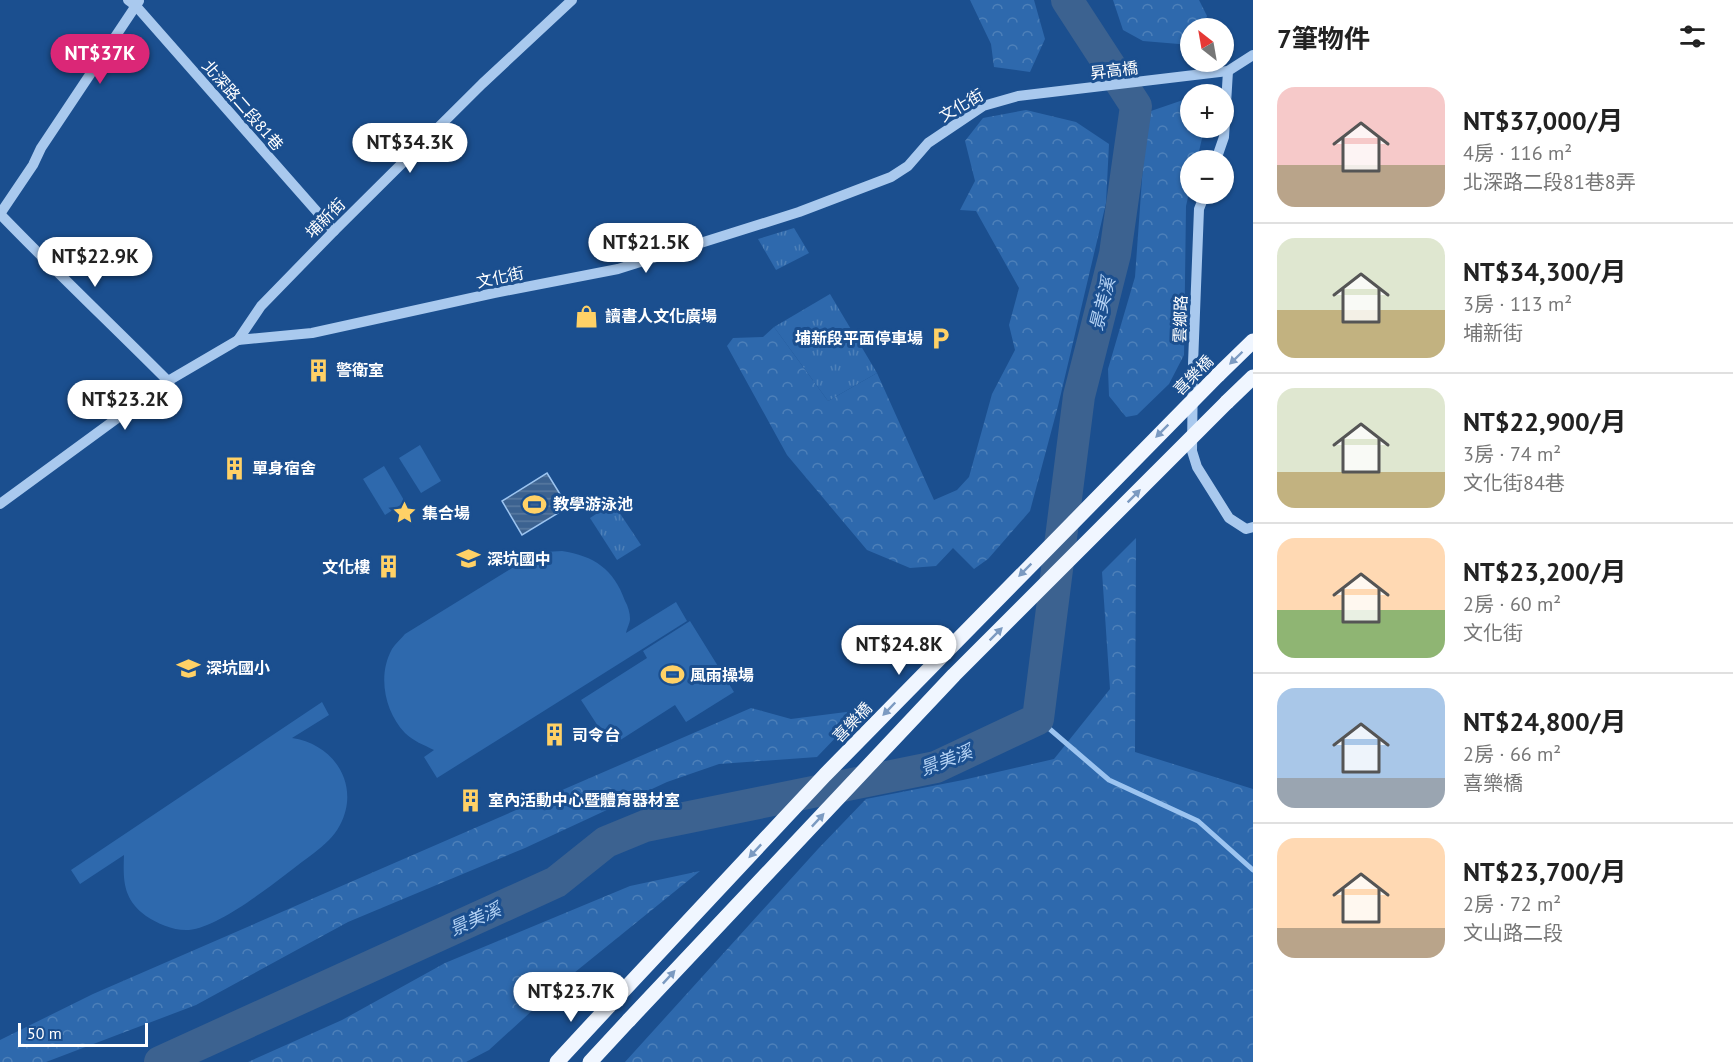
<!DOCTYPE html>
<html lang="zh-TW">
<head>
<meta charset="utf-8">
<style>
	body { margin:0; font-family:"PT Sans","Noto Sans TC",sans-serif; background:#f6f6f6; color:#222; height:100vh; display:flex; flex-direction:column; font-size:22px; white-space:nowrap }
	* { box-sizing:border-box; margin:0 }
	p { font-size:20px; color:#767676 }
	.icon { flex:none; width:33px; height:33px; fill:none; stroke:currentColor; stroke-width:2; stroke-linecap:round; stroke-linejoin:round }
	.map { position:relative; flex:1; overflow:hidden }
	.side { display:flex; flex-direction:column; background:#fff; width:480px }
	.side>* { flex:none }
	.needle { width:39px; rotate:329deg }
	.tools { position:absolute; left:1180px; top:18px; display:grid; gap:12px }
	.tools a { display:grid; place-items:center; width:54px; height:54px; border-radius:50%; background:#fff; box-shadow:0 2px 4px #0004; font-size:30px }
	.scale { position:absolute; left:18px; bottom:15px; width:130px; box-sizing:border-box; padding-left:6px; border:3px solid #fff; border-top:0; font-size:16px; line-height:21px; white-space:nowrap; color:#fff; -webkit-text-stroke:4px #1b4f8f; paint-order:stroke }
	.price { position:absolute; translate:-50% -51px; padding:0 14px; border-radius:21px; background:#fff; color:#222; font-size:20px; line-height:39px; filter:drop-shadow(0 2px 3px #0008) }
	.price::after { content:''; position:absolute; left:50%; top:36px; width:18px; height:14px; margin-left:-9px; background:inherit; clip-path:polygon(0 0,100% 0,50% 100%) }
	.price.current { background:#db2777; color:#fff }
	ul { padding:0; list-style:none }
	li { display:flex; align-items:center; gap:18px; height:150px; padding:0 24px }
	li+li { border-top:2px solid #e0e0e0 }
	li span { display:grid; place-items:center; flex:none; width:168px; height:120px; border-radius:18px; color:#555 }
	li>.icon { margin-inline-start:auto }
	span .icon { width:72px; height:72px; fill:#fffc; stroke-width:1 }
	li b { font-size:26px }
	h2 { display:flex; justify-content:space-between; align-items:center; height:72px; padding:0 24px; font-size:26px }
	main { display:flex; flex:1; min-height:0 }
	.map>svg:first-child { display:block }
	.grass { fill:#2e69ad }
	.forest { fill:url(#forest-crowns) }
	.park { fill:url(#park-tufts) }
	.water { fill:url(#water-rules); stroke:#9cc4f0; stroke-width:1.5 }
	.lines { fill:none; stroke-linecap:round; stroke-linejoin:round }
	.stream { stroke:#9cc4f0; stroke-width:5 }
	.river { stroke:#3c6290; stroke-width:32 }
	.minor { stroke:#a9c9ee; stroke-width:10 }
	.major { stroke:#f0f6ff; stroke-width:15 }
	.major-bridge { stroke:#f0f6ff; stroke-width:15 }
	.oneway { fill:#7b9ac1 }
	.labels { text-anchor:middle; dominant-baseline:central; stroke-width:6; stroke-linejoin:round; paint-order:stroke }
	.street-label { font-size:16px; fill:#fff; stroke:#1b4f8f }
	.poi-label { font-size:16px; font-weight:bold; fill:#fff; stroke:#1b4f8f; text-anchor:start }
	.water-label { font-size:18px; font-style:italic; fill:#b5d3f5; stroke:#1b4f8f }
</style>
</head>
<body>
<main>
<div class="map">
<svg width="1253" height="1062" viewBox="0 0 1253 1062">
	<defs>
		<pattern id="forest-crowns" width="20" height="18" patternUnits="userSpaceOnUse" patternTransform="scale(1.5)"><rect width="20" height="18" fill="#2e69ad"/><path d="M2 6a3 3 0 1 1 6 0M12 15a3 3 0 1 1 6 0" fill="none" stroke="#4d80b9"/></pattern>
		<pattern id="park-tufts" width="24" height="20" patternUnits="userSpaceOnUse" patternTransform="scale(1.5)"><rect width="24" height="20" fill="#2e69ad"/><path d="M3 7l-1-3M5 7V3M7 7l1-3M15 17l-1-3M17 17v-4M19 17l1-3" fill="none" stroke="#4d80b9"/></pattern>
		<pattern id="water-rules" width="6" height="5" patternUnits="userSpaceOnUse" patternTransform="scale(1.5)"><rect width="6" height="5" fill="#3c6290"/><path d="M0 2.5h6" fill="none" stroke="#597aa1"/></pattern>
	</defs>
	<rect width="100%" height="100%" fill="#1b4f8f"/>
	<g class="grass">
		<path d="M420,445L441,481L421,493L399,458Z"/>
		<path d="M384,466L405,502L385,515L363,479Z"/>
		<path d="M562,551C594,556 614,569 625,601C628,606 630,613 630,619C630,623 627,628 626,633L676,602L687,621L437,778L424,757L434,750C424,745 413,741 405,733C385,712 377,676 392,649C395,644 401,639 405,634L530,557L544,552Z"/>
		<path d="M690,621L734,692L686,722L675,705L611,746L581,700L647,658L643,651Z"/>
		<path d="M322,702L329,715L292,738C334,744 361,785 340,825C334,837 324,845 314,853C284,875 224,926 189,930C174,931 158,924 146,916C123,899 123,881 124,855L80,884L71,870Z"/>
	</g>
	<g class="forest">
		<path d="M970,0H1034L1045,39L1030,72L994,67L991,44Z"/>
		<path d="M1113,0H1199L1207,16L1202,28H1191V45L1143,41L1123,30Z"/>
		<path d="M1186,99L1191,103V128H1202L1203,134L1197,160H1191V184L1186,206L1184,355L1169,384L1137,415L1126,417L1109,396L1108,369L1135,277L1144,151L1151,111Z"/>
		<path d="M1026,110L1076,122L1109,144L1106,203L1058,406L1030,511L988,559L974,569L953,548L936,566L910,568L867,550L787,455L727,346L733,338L763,337L774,327L828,401L877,373L934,500L957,490L969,477L992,394L1015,350L1009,325L1019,288L976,211L960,210L975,181L965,141L983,118Z"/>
		<path d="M1136,538L1135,752L1253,789V1062H625L818,849L866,799L963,780L1054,759L1110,689L1102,572Z"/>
		<path d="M751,708L791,719L862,710L817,757L719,764L667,782L525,848L348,922L196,1005L46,1062H0V1040L93,994Z"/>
		<path d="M700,871L569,977L489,1050L466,1062H248L342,1020L445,963L630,886Z"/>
	</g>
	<g class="park">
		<path d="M794,228L809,253L776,270L758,239Z"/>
		<path d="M830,294L877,373L828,401L774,327Z"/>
		<path d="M613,503L641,545L617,560L590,518Z"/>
	</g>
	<path class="water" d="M547,473L568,507L522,535L502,501Z"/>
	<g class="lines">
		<path class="stream" d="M1038,719L1109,780L1198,821L1253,870"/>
		<path class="river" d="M160,1062L556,882L606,842L645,826L936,767L1038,719L1079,396L1115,254L1136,106L1067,0"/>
		<g class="minor">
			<path d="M128,0L136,6L334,231"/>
			<path d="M1216,160L1224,137L1228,71"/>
			<path d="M1205,194L1199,209L1193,364L1192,451L1197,467L1229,518L1246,529L1253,527"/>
			<path d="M0,214L33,165L41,148L139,1"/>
			<path d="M0,214C55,271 112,325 168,381"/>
			<path d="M238,340L261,306L334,231L482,84L572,0"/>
			<path d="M0,504L168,381L238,340L312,333L494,293L618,269L799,212L891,177L908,166L928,143L983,106L1018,96L1228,71L1253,55"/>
		</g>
		<g class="major">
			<path d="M1218,375L1253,341"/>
			<path d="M1227,402L1253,377"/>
			<path d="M557,1062L609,1006"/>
			<path d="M590,1062L629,1020"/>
		</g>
		<g class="major-bridge">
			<path d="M609,1006L825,775L1218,375"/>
			<path d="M629,1020L954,675L1227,402"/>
		</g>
	</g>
	<defs><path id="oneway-solid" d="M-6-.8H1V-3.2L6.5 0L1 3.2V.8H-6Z" transform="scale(1.5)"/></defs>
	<g class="oneway">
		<use href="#oneway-solid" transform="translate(1236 358) rotate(136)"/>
		<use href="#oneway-solid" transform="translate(1162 431) rotate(135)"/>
		<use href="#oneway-solid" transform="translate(1134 496) rotate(-45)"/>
		<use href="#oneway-solid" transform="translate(1025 570) rotate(135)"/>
		<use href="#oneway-solid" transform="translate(996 634) rotate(-45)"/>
		<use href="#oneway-solid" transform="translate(889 709) rotate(134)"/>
		<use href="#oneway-solid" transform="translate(818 820) rotate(-47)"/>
		<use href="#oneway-solid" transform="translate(755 851) rotate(133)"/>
		<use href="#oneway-solid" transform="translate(669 977) rotate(-47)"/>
	</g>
	<defs>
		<symbol id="shop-bare" viewBox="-9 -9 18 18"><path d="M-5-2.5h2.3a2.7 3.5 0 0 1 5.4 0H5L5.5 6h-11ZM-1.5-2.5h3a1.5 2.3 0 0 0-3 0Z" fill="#ffd166" stroke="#1b4f8f" stroke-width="2.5" paint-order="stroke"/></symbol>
		<symbol id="parking-bare" viewBox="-9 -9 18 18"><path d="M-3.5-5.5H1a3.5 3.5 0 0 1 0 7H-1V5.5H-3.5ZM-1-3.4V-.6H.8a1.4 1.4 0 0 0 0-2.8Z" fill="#ffd166" stroke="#1b4f8f" stroke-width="2.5" paint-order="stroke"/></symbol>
		<symbol id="building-bare" viewBox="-9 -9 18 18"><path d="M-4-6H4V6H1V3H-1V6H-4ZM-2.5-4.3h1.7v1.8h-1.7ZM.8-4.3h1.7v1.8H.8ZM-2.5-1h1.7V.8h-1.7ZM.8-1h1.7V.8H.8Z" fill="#ffd166" stroke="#1b4f8f" stroke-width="2.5" paint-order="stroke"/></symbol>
		<symbol id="stadium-bare" viewBox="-9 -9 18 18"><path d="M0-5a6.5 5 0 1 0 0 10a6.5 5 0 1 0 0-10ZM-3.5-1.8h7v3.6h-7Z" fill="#ffd166" stroke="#1b4f8f" stroke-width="2.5" paint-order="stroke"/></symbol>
		<symbol id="sight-bare" viewBox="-9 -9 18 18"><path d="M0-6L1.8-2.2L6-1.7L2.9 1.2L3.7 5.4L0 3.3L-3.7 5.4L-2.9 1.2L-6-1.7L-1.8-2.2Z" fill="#ffd166" stroke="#1b4f8f" stroke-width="2.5" paint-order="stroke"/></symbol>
		<symbol id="school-bare" viewBox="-9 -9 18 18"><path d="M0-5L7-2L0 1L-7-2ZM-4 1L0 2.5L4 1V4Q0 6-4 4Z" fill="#ffd166" stroke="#1b4f8f" stroke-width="2.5" paint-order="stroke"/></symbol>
	</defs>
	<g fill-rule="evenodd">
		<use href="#shop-bare" x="570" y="300" width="33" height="33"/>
		<use href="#parking-bare" x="924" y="322" width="33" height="33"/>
		<use href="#building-bare" x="302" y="354" width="33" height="33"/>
		<use href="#building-bare" x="218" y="452" width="33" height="33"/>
		<use href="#stadium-bare" x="518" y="488" width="33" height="33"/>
		<use href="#sight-bare" x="388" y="496" width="33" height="33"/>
		<use href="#school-bare" x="452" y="542" width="33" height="33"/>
		<use href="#building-bare" x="372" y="550" width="33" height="33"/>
		<use href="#school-bare" x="172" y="652" width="33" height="33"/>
		<use href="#stadium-bare" x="656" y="658" width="33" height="33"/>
		<use href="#building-bare" x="538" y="718" width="33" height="33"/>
		<use href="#building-bare" x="454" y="784" width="33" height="33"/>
	</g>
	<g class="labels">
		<g class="street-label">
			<text transform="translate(1114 70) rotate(-7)">昇高橋</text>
			<text transform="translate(243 105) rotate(49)">北深路二段81巷</text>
			<text transform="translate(961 105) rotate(-30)">文化街</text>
			<text transform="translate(325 218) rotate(-45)">埔新街</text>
			<text transform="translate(500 277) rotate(-12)">文化街</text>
			<text transform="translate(1180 319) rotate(-88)">雲鄉路</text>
			<text transform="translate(1193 375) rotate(-45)">喜樂橋</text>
			<text transform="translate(852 722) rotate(-46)">喜樂橋</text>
		</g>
		<g class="poi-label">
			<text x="605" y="316">讀書人文化廣場</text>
			<text x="923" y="338" text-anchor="end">埔新段平面停車場</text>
			<text x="336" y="370">警衛室</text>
			<text x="252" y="468">單身宿舍</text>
			<text x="553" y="504">教學游泳池</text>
			<text x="422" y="513">集合場</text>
			<text x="487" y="559">深坑國中</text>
			<text x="370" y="567" text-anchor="end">文化樓</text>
			<text x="206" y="668">深坑國小</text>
			<text x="690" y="675">風雨操場</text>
			<text x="572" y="735">司令台</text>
			<text x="488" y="800">室內活動中心暨體育器材室</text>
		</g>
		<g class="water-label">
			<text transform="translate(1102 304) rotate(-76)">景美溪</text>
			<text transform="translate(946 760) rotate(-21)">景美溪</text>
			<text transform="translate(475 919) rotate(-24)">景美溪</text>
		</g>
	</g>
</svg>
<div class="tools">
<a><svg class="needle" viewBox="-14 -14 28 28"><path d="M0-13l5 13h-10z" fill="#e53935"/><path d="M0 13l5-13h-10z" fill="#767676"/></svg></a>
<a>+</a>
<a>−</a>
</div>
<div class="scale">50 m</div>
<b class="price current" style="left:100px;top:85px">NT$37K</b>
<b class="price" style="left:410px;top:174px">NT$34.3K</b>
<b class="price" style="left:646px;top:274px">NT$21.5K</b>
<b class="price" style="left:95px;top:288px">NT$22.9K</b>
<b class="price" style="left:125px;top:431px">NT$23.2K</b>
<b class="price" style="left:899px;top:676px">NT$24.8K</b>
<b class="price" style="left:571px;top:1023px">NT$23.7K</b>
</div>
<section class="side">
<h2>7筆物件<svg class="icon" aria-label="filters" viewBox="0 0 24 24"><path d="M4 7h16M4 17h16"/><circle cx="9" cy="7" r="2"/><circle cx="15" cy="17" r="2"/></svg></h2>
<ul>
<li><span style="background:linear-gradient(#f6c9c9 65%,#b9a48a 0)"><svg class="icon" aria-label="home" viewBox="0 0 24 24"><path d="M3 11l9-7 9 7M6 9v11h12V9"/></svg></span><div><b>NT$37,000/月</b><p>4房 · 116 m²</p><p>北深路二段81巷8弄</p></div></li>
<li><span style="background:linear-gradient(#dfe7d0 60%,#c2b280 0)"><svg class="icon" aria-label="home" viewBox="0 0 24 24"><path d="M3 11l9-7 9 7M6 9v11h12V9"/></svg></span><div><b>NT$34,300/月</b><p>3房 · 113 m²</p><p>埔新街</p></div></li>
<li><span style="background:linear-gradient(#dfe7d0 70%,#c2b280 0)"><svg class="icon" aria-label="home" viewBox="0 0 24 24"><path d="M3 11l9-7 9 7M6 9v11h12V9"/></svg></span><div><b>NT$22,900/月</b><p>3房 · 74 m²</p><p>文化街84巷</p></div></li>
<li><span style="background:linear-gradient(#ffd9b3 60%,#8fb573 0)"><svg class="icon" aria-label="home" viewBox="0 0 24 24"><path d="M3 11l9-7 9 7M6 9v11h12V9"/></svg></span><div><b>NT$23,200/月</b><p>2房 · 60 m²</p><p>文化街</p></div></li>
<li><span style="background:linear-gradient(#a9c7e8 75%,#9aa5b1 0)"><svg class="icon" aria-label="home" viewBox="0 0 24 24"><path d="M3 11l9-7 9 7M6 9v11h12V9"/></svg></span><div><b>NT$24,800/月</b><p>2房 · 66 m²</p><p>喜樂橋</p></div></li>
<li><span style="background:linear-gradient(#ffd9b3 75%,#b9a48a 0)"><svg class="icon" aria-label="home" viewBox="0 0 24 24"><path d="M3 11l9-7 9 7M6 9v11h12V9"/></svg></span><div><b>NT$23,700/月</b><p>2房 · 72 m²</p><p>文山路二段</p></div></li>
</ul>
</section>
</main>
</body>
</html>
